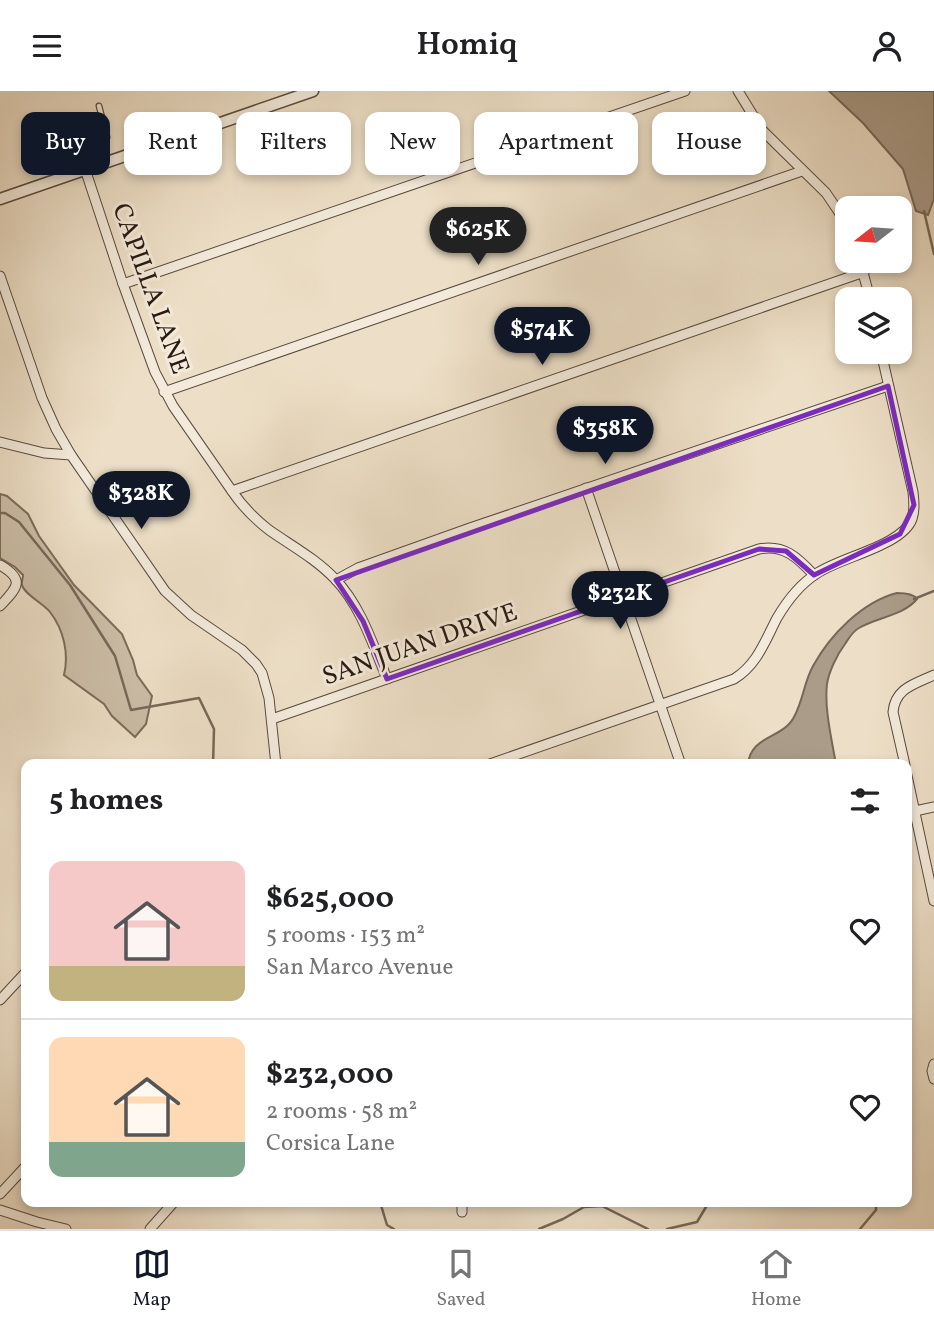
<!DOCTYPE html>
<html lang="en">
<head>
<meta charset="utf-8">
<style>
	body { margin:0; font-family:Vollkorn,serif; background:#f2f2f2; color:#202124; height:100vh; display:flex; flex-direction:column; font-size:26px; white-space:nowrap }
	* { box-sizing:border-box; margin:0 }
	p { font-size:23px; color:#757577 }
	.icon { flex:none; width:38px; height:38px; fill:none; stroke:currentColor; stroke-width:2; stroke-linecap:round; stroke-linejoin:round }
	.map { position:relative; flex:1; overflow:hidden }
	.side { position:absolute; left:21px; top:668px; width:891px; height:448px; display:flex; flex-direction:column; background:#fff; border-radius:14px; box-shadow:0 4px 10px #0003 }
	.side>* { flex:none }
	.guide { position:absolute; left:21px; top:21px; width:892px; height:63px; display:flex; gap:14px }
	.needle { width:46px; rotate:253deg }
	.controls { position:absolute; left:835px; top:105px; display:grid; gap:14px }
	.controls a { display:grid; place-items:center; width:77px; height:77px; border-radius:14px; background:#fff; box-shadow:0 4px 10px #0003; font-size:35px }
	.price { position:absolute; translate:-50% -60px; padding:0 16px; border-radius:24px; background:#111827; color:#fff; font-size:23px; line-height:46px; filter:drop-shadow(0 2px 4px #0008) }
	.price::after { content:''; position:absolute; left:50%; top:42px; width:21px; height:16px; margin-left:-10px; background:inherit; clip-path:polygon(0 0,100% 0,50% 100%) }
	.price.current { background:#222; color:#fff }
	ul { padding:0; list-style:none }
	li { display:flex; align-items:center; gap:21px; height:175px; padding:0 28px }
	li+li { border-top:2px solid #e0e0e0 }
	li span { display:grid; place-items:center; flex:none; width:196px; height:140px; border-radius:14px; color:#555 }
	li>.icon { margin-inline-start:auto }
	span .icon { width:84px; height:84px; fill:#fffc; stroke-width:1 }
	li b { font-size:30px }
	h2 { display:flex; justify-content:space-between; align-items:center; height:84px; padding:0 28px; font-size:30px }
	.chip { padding:0 24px; border-radius:14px; background:#fff; box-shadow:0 4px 10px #0003; font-size:24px; line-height:63px }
	.chip.current { background:#111827; color:#fff }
	header { display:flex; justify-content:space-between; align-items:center; height:91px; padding:0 28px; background:#fff; font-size:32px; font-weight:600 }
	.tab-bar { display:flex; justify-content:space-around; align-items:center; height:98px; border-top:2px solid #e0e0e0; background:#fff; font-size:19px; color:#757577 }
	.tab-bar a { display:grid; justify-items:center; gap:4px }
	.tab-bar .current { color:#111827 }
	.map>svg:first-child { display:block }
	.green { fill:#ccbea8; stroke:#7a6c5c; stroke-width:2 }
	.water { fill:#aa9c89; stroke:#766859; stroke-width:2 }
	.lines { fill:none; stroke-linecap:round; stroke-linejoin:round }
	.stream { stroke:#766859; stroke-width:2.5 }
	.service-casing { stroke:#5a4b3e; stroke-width:7 }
	.minor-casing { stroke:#5a4b3e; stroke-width:11 }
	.tertiary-casing { stroke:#5a4b3e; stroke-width:13 }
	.service { stroke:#f3eadb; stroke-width:4.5 }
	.minor { stroke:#f3eadb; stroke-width:9 }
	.tertiary { stroke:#f3eadb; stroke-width:10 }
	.marked { fill:none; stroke:#7b2cbf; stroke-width:5; stroke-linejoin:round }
	.labels { text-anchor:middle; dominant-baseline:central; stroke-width:6; stroke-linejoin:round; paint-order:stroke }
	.street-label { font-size:26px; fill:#291a11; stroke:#f3eadb }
</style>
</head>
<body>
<header><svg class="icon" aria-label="menu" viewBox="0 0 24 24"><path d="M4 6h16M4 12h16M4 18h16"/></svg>Homiq<svg class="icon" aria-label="person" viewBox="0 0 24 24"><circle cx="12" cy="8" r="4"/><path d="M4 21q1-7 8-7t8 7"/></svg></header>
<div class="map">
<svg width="934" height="1138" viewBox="0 0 934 1138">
	<rect width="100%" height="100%" fill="#eddfc7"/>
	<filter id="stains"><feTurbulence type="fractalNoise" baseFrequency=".00286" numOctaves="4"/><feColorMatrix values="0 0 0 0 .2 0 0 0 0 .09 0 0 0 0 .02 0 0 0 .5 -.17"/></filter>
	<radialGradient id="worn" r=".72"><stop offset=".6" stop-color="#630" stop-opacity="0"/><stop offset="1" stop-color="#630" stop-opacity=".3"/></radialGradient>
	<path class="green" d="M0,403L7,405L28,423L39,445L74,494L122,543L133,569L137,584L152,605L146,633L135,646L112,625L104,613L64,584C69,563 64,539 50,521C44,513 24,503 22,494C21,491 23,488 23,484L15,476L0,467Z"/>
	<g class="water">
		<path d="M829,0H934V108L928,124L916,120L903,78L863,32Z"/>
		<path d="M897,502C903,502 913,502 917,508C903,525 877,526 859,537C852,541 849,547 845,553C837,564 829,580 827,593C824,617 832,649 836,674H748C750,644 783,648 794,626C803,610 804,591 813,575C830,544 862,511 897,502Z"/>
	</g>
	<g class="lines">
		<g class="stream">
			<path d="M924,120L934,163"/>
			<path d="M0,422H5L19,431L70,494L115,565L131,619L199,607L214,638L213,674"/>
			<path d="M914,508L934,500"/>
			<path d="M380,1111L387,1134L394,1138"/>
			<path d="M539,1138L563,1128L584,1116L602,1115L648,1138"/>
			<path d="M667,1138L697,1131L709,1111"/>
			<path d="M860,1138L876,1119V1111"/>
		</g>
		<defs>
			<g id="service">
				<path d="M95,50L107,46L99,15"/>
				<path d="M75,81L68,58L95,50L102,72"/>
			</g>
			<g id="minor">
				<path d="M738,0L762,39L826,102L847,133"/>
				<path d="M85,78L123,193L155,281L173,315L232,400C242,415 255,428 269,439C292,455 316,468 335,488C361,515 373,554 387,588"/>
				<path d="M860,170L870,208"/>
				<path d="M0,185L42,307L56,338L71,364L165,500L191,524L242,559L256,573L262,582L269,607L276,674"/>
				<path d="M123,193L685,0"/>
				<path d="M164,301L802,80"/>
				<path d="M0,351L44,362L71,364"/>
				<path d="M586,397L681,674"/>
				<path d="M232,400L864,181"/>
				<path d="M0,474C26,489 17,497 0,515"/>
				<path d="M336,489L358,477L470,437L888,295"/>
				<path d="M272,628L759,458C784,453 798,467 814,484"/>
				<path d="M487,674L734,588C757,574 765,550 777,527C787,510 799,494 816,483C840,466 902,455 912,428C915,419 914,410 913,401L881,261"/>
				<path d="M905,674L893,621C895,597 915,593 934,584"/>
				<path d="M906,680L934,810"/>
				<path d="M915,720L934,716"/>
				<path d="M0,909L26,881"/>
				<path d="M934,973L932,980L934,988"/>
				<path d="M0,1103L26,1075"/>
				<path d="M0,1119L37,1131L66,1138"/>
				<path d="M462,1121V1111"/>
				<path d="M150,1138L174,1111"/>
			</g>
			<path id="tertiary" d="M0,108L313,0"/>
		</defs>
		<use href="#service" class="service-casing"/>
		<use href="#minor" class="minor-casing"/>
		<use href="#tertiary" class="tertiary-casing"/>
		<use href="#service" class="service"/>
		<use href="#minor" class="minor"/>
		<use href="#tertiary" class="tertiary"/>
	</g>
	<path class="marked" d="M888,295L914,414L900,443L814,484L786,460L759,458L387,588L363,530L336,489Z"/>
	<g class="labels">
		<g class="street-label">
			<text transform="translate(150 198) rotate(70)">CAPILLA LANE</text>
			<text transform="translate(420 554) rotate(-19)">SAN JUAN DRIVE</text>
		</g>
	</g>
	<rect width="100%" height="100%" filter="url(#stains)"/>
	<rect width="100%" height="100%" fill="url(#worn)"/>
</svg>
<div class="controls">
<a><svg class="needle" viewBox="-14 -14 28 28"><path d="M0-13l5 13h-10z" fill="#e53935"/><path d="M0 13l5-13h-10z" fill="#757577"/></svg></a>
<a><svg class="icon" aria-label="layers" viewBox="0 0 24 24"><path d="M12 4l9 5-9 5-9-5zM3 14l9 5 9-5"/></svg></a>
</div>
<b class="price current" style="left:478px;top:176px">$625K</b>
<b class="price" style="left:542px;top:276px">$574K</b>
<b class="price" style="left:605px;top:375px">$358K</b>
<b class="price" style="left:141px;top:440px">$328K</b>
<b class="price" style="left:620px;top:540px">$232K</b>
<div class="guide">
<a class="chip current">Buy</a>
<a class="chip">Rent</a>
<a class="chip">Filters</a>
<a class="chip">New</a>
<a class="chip">Apartment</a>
<a class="chip">House</a>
</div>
<section class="side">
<h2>5 homes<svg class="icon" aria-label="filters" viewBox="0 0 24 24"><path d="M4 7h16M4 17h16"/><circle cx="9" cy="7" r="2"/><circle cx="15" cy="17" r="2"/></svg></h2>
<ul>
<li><span style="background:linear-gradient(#f6c9c9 75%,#c2b280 0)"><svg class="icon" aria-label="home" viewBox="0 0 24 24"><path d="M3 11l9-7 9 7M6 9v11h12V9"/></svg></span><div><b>$625,000</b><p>5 rooms · 153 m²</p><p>San Marco Avenue</p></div><svg class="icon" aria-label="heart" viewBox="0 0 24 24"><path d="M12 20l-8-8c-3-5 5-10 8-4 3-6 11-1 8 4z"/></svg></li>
<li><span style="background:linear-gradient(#ffd9b3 75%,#7fa58c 0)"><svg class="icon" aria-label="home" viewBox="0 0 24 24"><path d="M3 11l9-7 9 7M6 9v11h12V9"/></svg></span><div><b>$232,000</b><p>2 rooms · 58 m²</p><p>Corsica Lane</p></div><svg class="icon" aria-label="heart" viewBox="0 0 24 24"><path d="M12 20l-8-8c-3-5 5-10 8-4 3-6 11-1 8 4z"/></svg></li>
</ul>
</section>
</div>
<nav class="tab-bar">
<a class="current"><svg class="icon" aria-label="map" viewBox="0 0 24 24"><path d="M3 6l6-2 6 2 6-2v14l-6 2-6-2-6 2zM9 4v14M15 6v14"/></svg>Map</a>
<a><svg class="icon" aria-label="saved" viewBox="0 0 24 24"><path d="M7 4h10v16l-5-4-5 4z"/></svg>Saved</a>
<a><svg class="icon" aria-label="home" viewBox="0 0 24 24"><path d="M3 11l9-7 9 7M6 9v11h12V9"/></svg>Home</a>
</nav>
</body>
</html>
